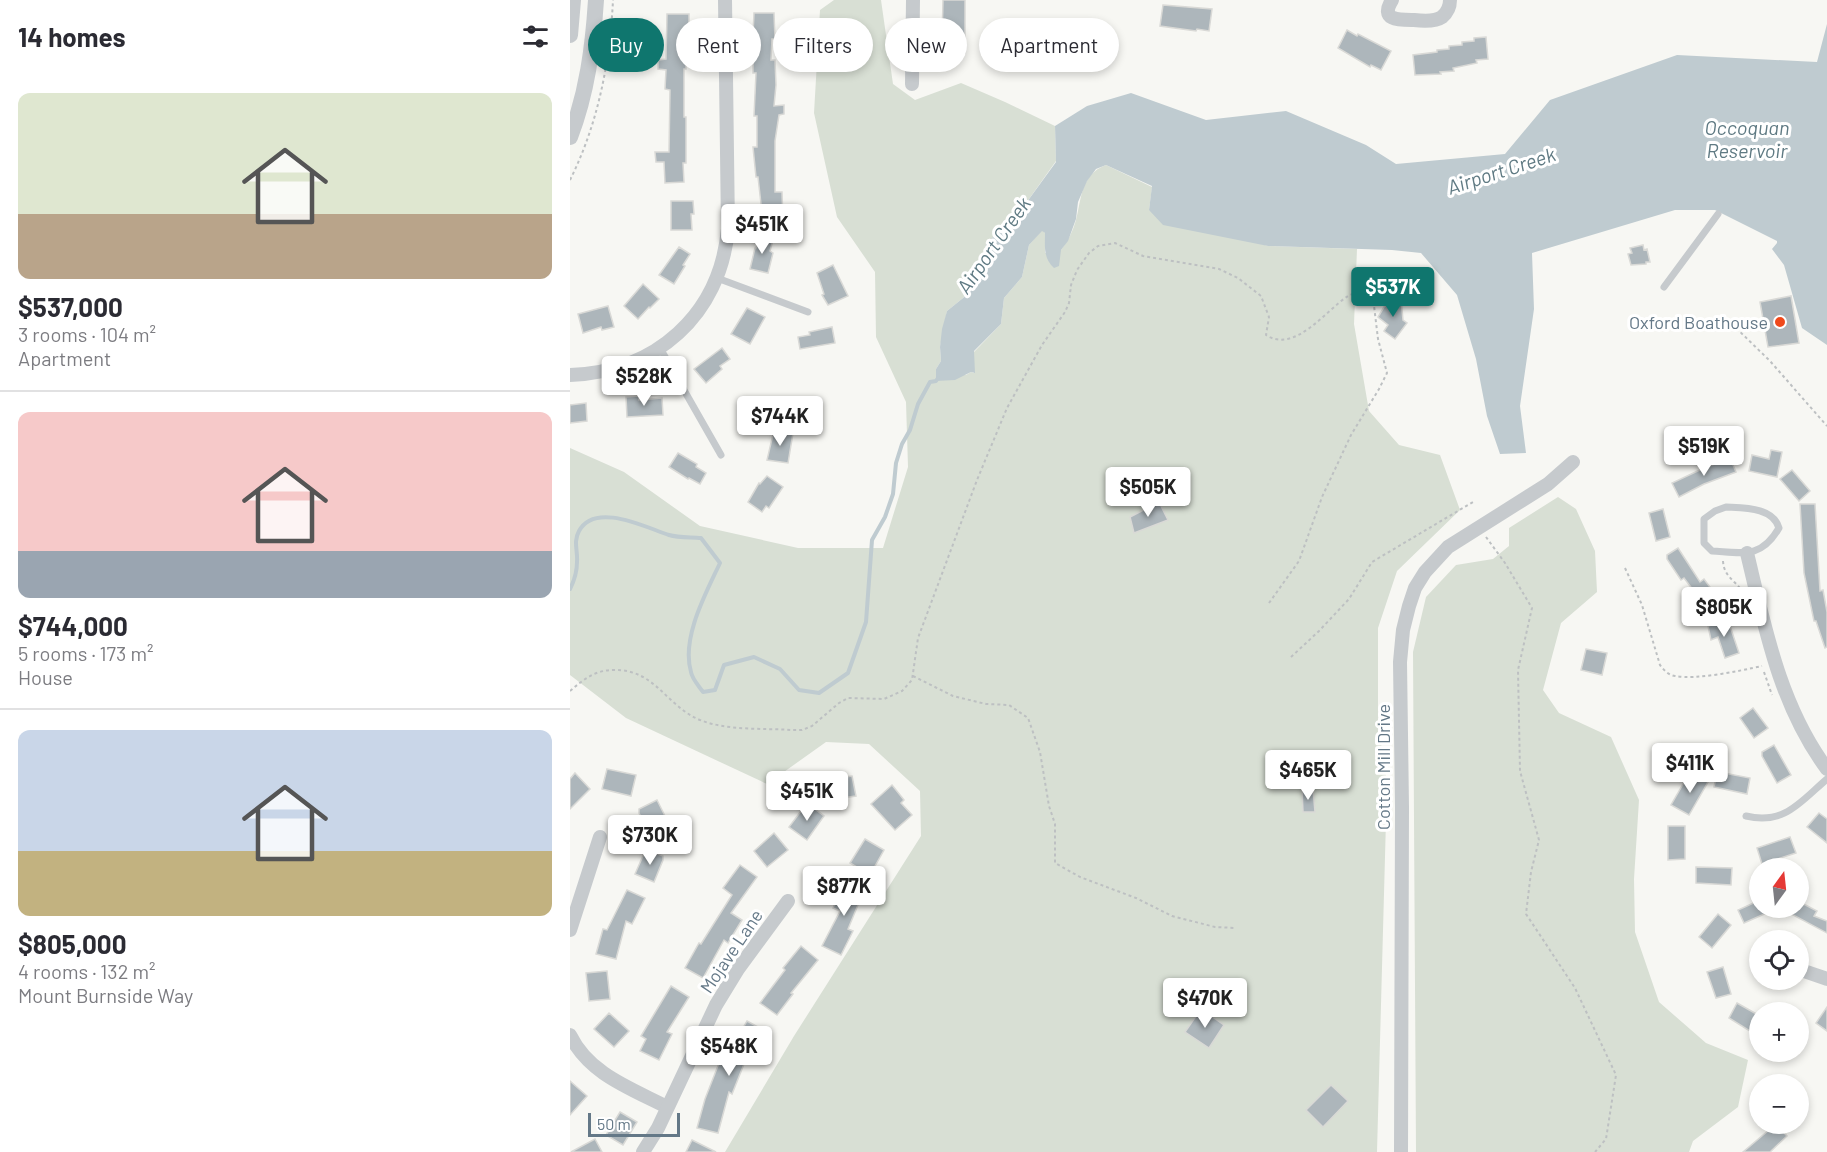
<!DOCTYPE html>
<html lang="en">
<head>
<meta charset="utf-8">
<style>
	body { margin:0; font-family:Barlow,sans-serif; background:#f2f2f3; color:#2b2b33; height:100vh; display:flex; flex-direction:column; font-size:22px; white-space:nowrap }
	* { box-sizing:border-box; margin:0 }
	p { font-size:20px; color:#7c7c81 }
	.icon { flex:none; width:33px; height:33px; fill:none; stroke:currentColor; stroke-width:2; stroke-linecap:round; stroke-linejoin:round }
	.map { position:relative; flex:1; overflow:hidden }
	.sheet { display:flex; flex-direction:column; background:#fff; width:570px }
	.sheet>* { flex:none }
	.banner { position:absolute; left:18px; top:18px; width:570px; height:54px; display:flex; gap:12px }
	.needle { width:39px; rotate:15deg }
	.fabs { position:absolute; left:1179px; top:858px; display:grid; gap:12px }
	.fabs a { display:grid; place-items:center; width:60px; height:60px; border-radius:50%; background:#fff; box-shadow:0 3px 9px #0003; font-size:30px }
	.scale { position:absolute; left:18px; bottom:15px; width:92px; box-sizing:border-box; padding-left:6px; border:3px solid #647887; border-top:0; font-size:16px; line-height:21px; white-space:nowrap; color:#647887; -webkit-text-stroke:4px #fff; paint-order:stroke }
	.price { position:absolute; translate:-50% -51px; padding:0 14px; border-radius:6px; background:#fff; color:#222; font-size:20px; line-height:39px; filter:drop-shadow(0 2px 3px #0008) }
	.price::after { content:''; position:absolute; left:50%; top:36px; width:18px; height:14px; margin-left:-9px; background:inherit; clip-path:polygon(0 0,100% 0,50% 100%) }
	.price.active { background:#0f766e; color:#fff }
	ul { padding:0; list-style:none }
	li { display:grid; align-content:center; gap:12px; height:318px; padding:0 18px }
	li+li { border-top:2px solid #e1e1e2 }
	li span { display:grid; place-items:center; height:186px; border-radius:12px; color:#555 }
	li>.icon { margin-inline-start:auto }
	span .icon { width:108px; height:108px; fill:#fffc; stroke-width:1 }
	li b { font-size:26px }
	h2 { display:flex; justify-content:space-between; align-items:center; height:72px; padding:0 18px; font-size:26px }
	.pill { padding:0 21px; border-radius:27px; background:#fff; box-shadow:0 3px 9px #0003; font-size:21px; line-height:54px }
	.pill.active { background:#0f766e; color:#fff }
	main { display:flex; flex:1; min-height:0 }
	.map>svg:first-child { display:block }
	.green { fill:#d8dfd4 }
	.water { fill:#bfcbd0 }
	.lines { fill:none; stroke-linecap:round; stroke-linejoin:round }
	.stream { stroke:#bfcbd0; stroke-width:4 }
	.building { fill:#adb6bb; stroke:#d9d9d6; stroke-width:1.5 }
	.path { stroke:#bdc0c2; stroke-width:2; stroke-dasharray:3 3; stroke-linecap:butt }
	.service { stroke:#c6cacd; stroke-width:7 }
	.minor { stroke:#c6cacd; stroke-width:14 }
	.tertiary { stroke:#c6cacd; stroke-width:16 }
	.poi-dot { fill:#f0491b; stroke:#fff; stroke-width:2 }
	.labels { text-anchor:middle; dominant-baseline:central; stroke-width:6; stroke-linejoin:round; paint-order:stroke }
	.poi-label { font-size:18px; fill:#647887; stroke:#fff; text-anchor:end }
	.street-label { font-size:18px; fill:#647887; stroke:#fff }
	.water-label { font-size:20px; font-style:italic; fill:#5f7a83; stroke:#fff }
</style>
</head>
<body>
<main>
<section class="sheet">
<h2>14 homes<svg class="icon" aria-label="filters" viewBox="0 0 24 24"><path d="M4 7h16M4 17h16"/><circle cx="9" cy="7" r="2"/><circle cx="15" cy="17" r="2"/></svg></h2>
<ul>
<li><span style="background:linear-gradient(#dfe7d0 65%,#b9a48a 0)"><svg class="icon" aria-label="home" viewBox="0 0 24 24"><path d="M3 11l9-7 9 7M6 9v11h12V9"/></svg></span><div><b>$537,000</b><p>3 rooms · 104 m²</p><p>Apartment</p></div></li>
<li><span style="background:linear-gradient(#f6c9c9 75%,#9aa5b1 0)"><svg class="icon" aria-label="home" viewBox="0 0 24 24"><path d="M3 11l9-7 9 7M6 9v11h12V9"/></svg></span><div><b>$744,000</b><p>5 rooms · 173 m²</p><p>House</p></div></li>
<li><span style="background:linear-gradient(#c9d6e8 65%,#c2b280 0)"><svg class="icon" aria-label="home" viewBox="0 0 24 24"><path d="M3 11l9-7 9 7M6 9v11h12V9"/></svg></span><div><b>$805,000</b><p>4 rooms · 132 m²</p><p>Mount Burnside Way</p></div></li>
</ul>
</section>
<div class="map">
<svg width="1257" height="1152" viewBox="0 0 1257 1152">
	<rect width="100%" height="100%" fill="#f7f7f3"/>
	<g class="green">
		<path d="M264,0H311L323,84L345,100L391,83L435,102L485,126L486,161L454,206L434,222L428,232L416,244L414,256L403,273L398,294L377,311L370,347L371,361L366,369L396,375L401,372L404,373V352L431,324L434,298L452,277L459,245L472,230L475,233V253L491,250C498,241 503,231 506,220C512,198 510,175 536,165L582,187L579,210L698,246L787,249L784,324L799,411L829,445L870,455L890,510L827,571L808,628V723L817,783L807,1152H155L224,1036L351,836L350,791L299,744L256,742L197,784L56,718L0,675V448L54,472L130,526L228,548H313L338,467L336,402L306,337L305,272L267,217L244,113L250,10Z"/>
		<path d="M988,497L1006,509L1025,551L1027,592L991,623L973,690L989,713L1041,737L1069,800L1064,879L1065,932L1089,1002L1136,1043L1178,1060L1168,1107L1123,1141L1119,1152H846L843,652L856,597L886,565L923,559L939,546V528Z"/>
	</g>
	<path class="water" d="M1257,24V345L1232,328L1214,265L1202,249L1207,243V241L1145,210H1105L962,253L964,309L950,406L956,453L930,454L917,416L906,359L887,295L851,253L822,250L698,246L593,225L579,210L582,186L536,165L526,169L517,181L508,202L506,219L498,241L491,250L489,266L484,268C473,258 475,246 475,233L472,231L459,245L452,277L434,298L431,324L404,351L405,373L401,372L385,380L366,381V369L371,361L370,347L372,329L377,311L398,294L403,273L414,256L416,244L428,232L434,222L454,206L486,162L485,126L517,106L561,93L636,120L716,111L796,145L826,164L935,154L980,100L1107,55L1247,62Z"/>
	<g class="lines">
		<path class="stream" d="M0,589C4,581 7,571 7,562C8,551 3,542 9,531C25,501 77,528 99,535C109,538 121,537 131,538L150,563C136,593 111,638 121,672C122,679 129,686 133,692L145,690L154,665L184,657L210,669L229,690L249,693L278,673L296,622L302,540L315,517L323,494L326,463L332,444L340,430L348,404L360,382L366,381L368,378"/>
	</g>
	<g class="building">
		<path d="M373,0H395V53H374V41H372Z"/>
		<path d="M593,5L642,9L639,31L627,29L626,31L590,26Z"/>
		<path d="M184,13H204L205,39H202L201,60H205L206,85L204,106L214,105V114L209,115L205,141V192H212L213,221L193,222L188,177H186L183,147H187V116H184L186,73H183V60H185V35H183Z"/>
		<path d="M97,14H119V27H116V69H114V117H116V163H113L114,182L95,183L94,162H86L85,152H99L100,90L95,89L96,70L88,69V60L96,59Z"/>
		<path d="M777,30L787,36L788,34L821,51L811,70L801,65L800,67L768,48Z"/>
		<path d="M916,37L918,59L906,60L907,63L883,68L884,71L870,72L871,74L845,75L843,55L867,52V50L879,49V46L892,45V42L904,41V38Z"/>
		<path d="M101,201H123L124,214H121L122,230H101Z"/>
		<path d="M190,235L203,240L200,251L203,253L198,273L180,269L185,248H186Z"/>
		<path d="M1073,245L1074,250L1077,249L1080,262H1076V264L1061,265L1058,254L1062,253L1060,248Z"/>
		<path d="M109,247L120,254L113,265L115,266L104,284L89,275Z"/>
		<path d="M263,265L278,296L258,305L252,295L254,294L247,273Z"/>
		<path d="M73,284L89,299L80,308L79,307L68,319L54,306Z"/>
		<path d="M1221,296L1229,343L1198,347L1190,302Z"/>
		<path d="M831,299L833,320L837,323L825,339L814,331L818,325L808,317L814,307L821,301Z"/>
		<path d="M38,306L44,327L32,330L31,327L13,333L8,314Z"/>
		<path d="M177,308L195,317L180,344L161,334Z"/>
		<path d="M262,327L265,343L230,349L228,337L240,335L239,332Z"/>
		<path d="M152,348L160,359L150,366L152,369L136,383L124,369Z"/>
		<path d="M69,396V400L92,398L93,415L57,417L56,397Z"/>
		<path d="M16,403L17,421L0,423V405Z"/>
		<path d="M204,430L223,433L218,463L197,460Z"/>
		<path d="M1201,450L1212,452L1207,477L1179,471L1182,455L1199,459Z"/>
		<path d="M108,453L127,464L126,467L136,473L130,484L119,478L118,479L99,467Z"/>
		<path d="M1160,458L1166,472L1134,484L1109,497L1102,483L1134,468Z"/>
		<path d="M1222,470L1240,491L1229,501L1210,479Z"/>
		<path d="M197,476L213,487L199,508L196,506L192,512L178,502L189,483L190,484Z"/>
		<path d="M589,502L598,520L564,533L560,517Z"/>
		<path d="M1230,504H1245L1250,591L1253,590L1257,612V647L1255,648L1246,621H1244L1234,573Z"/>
		<path d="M1093,509L1100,537L1086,541L1079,513Z"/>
		<path d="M1108,548L1130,582L1134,579L1151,602L1139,611L1114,578L1111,580L1097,559V555Z"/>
		<path d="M1158,620L1169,653L1155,658L1148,637L1141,640L1138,626Z"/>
		<path d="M1016,649L1037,653L1032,675L1011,670Z"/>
		<path d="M1183,708L1198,728L1184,738L1170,718Z"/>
		<path d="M1204,745L1221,775L1207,783L1192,756V752Z"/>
		<path d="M1148,768L1152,774L1154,773L1180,778L1177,794L1144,787Z"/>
		<path d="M37,769L66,775L61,796L32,789Z"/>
		<path d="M1120,772L1138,782L1119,815L1101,805Z"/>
		<path d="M5,773L20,789L0,809V779Z"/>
		<path d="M282,776L286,796L264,799L261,779Z"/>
		<path d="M322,785L334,800L331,803L342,815L325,830L301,804Z"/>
		<path d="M743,789L745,812H733L732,790Z"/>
		<path d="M87,800L100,826L81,836L69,813V809Z"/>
		<path d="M237,803L254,816L237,840L219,827Z"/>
		<path d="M1249,813L1257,819V843L1237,827Z"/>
		<path d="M1098,826H1115V859L1098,860Z"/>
		<path d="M204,833L218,850L197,867L184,851Z"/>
		<path d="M1220,837L1226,853L1192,864L1187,848Z"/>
		<path d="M295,839L314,850L300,875L280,863Z"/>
		<path d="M76,849L93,856V860L84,882L65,874Z"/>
		<path d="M170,865L187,877L161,913L172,920L158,943L154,940L133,978L115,968L129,943L131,944L162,895L153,888Z"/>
		<path d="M1126,867L1162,868L1161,885L1126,883Z"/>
		<path d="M275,880L295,888L278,929L283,931L271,955L252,946L270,911L263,908Z"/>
		<path d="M57,890L75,898L62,924L56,921L46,959L26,954L33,929L37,930Z"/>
		<path d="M1190,900V908H1208L1174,923L1168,910Z"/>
		<path d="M1228,901L1247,911L1244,916L1257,921V933L1210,908H1228Z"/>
		<path d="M1148,914L1161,925L1142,948L1129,937Z"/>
		<path d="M231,946L248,960L221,993L223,994L207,1015L190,1003L215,970L213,968Z"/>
		<path d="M1153,967L1161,994L1146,998L1137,972Z"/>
		<path d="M37,971L40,999L19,1001L16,973Z"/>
		<path d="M101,986L119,997L97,1032L102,1034L89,1060L70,1051L76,1039L71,1036Z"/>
		<path d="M1167,1003L1190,1016V1023L1183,1033L1159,1018Z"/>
		<path d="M1257,1007V1031L1246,1023Z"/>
		<path d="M631,1009L654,1025L639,1048L615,1032Z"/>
		<path d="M39,1013L59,1031L44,1047L24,1029Z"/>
		<path d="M177,1021L197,1032L183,1057L178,1054L162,1094L159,1092L148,1133L127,1128L135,1099L151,1058L155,1060Z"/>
		<path d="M0,1081L17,1096L0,1115Z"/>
		<path d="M761,1085L778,1101L753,1127L736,1110Z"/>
		<path d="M50,1112L67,1122L53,1145L36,1135Z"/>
		<path d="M1206,1124L1217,1136L1200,1152H1173Z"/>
		<path d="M25,1139L32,1152H1Z"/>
		<path d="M122,1140L146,1152H116Z"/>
	</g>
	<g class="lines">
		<g class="path">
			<path d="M0,180C28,124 40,62 43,0"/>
			<path d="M1162,324L1200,361L1257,426"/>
			<path d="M916,537L935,563L962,608L948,670L950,771L969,840L961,872L956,914L1005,988L1046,1075L1036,1139L1025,1152"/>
			<path d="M1153,561C1154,577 1165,580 1173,592"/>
			<path d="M1055,568L1072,605L1090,665C1094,670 1098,675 1105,676C1127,680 1169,671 1192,666"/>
			<path d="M699,603L729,561L752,497L781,435L809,389L817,373L808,339L802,289"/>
			<path d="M721,657L749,631L779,599L802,562L903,502"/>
			<path d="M1194,672L1202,695"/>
			<path d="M343,676L383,696L416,704L439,705L458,718L470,752L479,806L485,824V863L510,877L566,898L602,916L645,927L665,928"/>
			<path d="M0,691C14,679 25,670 44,670C85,669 96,706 130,720C158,731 192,728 222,730H232L242,726L269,703L278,698L314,699L332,691L342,680L348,638L407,480L437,408L472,345L495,312L499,303L501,285L507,270L519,253L528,246L545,243L573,256L649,269L668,278L691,296L699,317L696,335C725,354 756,310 778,296C784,293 793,290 800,289C819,286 835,296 852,303"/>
		</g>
		<g class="service">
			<path d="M147,278L238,312"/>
			<path d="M1094,287L1148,214"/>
			<path d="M90,348L151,455"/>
			<path d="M1156,507C1174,508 1203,507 1209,528C1191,559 1173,553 1142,551L1134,543V519L1145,511Z"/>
			<path d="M1176,816C1215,825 1230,802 1257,779"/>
		</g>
		<g class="minor">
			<path d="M822,0C809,21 830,20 844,20C853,21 865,22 872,17C878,12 880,6 880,0"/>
			<path d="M342,84L343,0"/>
			<path d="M0,375C86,372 150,315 158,229L155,0"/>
			<path d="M1177,553C1195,628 1210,706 1257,769"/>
			<path d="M0,930L30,837"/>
			<path d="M1228,969L1257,979"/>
			<path d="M0,1035C19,1074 60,1088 97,1107"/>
			<path d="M73,1152L88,1128L146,1005L168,969L218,901"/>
			<path d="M831,1152L832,807L830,662L833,630L839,606L845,588L855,572L878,547L978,484L1003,462"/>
		</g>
		<g class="tertiary">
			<path d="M0,35L3,0"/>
			<path d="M0,137C17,93 23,47 26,0"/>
		</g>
	</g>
	<circle class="poi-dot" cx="1210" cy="322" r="6"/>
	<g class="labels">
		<g class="poi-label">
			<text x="1198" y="322">Oxford Boathouse</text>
		</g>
		<g class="street-label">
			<text transform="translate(813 767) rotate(-90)">Cotton Mill Drive</text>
			<text transform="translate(161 951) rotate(-56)">Mojave Lane</text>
		</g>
		<g class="water-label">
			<text x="1177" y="127">Occoquan<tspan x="1177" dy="23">Reservoir</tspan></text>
			<text transform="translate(931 170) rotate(-18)">Airport Creek</text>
			<text transform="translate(423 245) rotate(-55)">Airport Creek</text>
		</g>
	</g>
</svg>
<div class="fabs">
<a><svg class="needle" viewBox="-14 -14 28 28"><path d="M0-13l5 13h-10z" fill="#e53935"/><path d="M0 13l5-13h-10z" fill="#7c7c81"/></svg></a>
<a><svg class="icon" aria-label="locate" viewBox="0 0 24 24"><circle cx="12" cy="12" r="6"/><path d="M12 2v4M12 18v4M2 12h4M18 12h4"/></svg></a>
<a>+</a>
<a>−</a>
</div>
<div class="scale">50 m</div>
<b class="price" style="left:192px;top:255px">$451K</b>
<b class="price active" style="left:823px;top:318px">$537K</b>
<b class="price" style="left:74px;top:407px">$528K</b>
<b class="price" style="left:210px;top:447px">$744K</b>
<b class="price" style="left:1134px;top:477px">$519K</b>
<b class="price" style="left:578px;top:518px">$505K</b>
<b class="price" style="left:1154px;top:638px">$805K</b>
<b class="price" style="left:1120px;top:794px">$411K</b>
<b class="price" style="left:738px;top:801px">$465K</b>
<b class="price" style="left:237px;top:822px">$451K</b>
<b class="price" style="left:80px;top:866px">$730K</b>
<b class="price" style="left:274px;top:917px">$877K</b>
<b class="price" style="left:635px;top:1029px">$470K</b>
<b class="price" style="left:159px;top:1077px">$548K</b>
<div class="banner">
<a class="pill active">Buy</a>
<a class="pill">Rent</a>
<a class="pill">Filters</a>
<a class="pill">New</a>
<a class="pill">Apartment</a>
</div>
</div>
</main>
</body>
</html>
